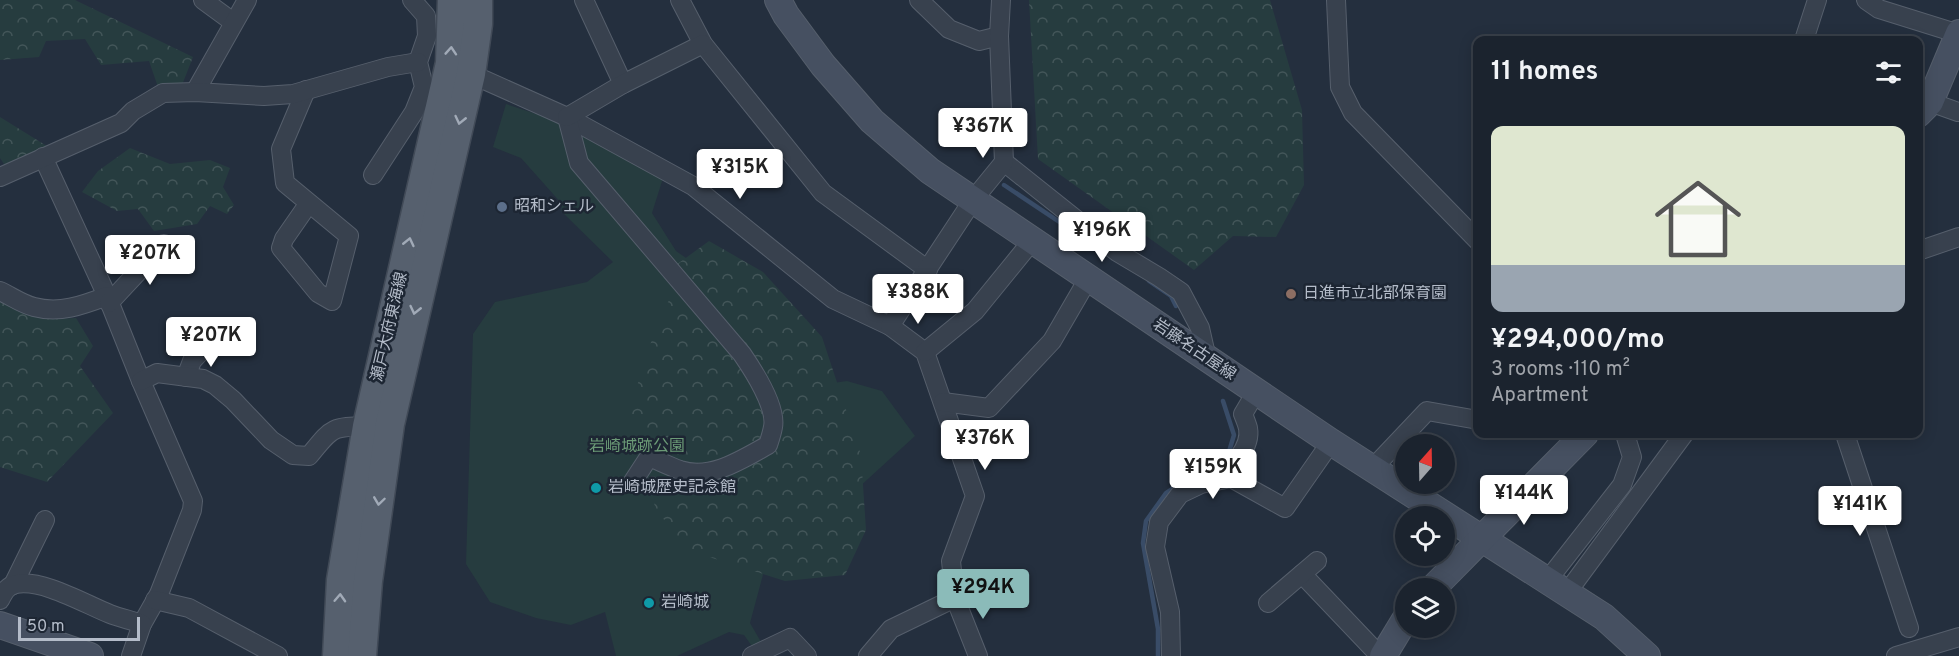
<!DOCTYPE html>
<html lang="en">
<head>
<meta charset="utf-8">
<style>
	body { margin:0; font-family:Overpass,"Noto Sans JP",sans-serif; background:#282f3a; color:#f1f3f6; height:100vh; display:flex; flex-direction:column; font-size:22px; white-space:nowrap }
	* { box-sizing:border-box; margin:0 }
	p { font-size:20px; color:#a0a4aa }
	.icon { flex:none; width:33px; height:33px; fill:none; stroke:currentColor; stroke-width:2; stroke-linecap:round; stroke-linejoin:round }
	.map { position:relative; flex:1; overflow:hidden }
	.panel { position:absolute; left:1473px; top:36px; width:450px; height:402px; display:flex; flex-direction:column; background:#1b232e; border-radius:12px; box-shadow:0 3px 15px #0003,0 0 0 2px #39404a }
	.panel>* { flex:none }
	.needle { width:39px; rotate:20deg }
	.tools { position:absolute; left:1395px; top:434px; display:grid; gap:12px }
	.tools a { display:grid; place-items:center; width:60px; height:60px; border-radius:50%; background:#1b232e; box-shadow:0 3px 15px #0003,0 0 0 2px #39404a; font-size:30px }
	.scale { position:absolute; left:18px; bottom:15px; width:122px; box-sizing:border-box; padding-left:6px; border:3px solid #b4bcc9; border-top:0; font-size:16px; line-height:21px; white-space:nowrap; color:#b4bcc9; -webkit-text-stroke:4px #1d2633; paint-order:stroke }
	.price { position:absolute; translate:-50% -51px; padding:0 14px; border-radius:6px; background:#fff; color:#222; font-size:20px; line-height:39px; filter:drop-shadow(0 2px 3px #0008) }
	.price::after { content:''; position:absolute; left:50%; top:36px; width:18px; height:14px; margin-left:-9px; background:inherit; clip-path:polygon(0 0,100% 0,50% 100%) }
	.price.on { background:#8bbbb9; color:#111 }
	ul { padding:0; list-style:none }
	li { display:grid; align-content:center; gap:12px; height:318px; padding:0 18px }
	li+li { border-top:2px solid #39404a }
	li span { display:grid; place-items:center; height:186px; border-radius:12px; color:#555 }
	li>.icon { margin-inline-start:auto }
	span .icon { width:108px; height:108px; fill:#fffc; stroke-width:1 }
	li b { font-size:26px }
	h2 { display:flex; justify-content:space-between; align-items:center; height:72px; padding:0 18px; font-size:26px }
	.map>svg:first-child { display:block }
	.green { fill:#263c3f }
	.forest { fill:url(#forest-crowns) }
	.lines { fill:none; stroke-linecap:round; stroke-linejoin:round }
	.stream { stroke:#394c67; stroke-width:4.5 }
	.street-casing { stroke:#565f6c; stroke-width:20 }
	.secondary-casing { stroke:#565f6c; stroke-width:28 }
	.primary-casing { stroke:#414a57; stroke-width:31 }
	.street { stroke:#38414e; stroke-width:18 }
	.secondary { stroke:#465061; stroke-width:26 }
	.primary { stroke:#56606e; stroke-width:28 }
	.oneway { stroke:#a1aab7 }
	.service-dot { fill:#5c6f8a; stroke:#1d2633; stroke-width:2 }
	.education-dot { fill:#8d6e63; stroke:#1d2633; stroke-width:2 }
	.culture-dot { fill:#0f9aa8; stroke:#1d2633; stroke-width:2 }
	.labels { text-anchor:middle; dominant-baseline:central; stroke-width:5; stroke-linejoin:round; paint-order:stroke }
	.poi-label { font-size:16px; fill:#b4bcc9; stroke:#1d2633; text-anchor:start }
	.street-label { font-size:16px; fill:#b4bcc9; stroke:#1d2633 }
	.park-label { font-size:16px; fill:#6b9a76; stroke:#1d2633 }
</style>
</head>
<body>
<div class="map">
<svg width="1959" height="656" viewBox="0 0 1959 656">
	<defs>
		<pattern id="forest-crowns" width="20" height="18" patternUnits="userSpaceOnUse" patternTransform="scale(1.5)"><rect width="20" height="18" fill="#263c3f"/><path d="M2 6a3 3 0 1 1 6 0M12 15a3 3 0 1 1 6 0" fill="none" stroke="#435659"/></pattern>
	</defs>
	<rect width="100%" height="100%" fill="#242f3e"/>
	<path class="green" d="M506,104L570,125L664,175L652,213L676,251L718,280L826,384L847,381L882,391L915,436L857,489L767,560L750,623L764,647L759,656L744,635L729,632L677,656H616L605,612L571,625L536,618L490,602L466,564L473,334L495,302L587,282L613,262L561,211L562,204L521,158L493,147Z"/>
	<g class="forest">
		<path d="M0,0H75L193,57L182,85L158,87L149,61L101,65L85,39L46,41L39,57L0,60Z"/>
		<path d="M1029,0H1270L1302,110L1304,185L1276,237L1233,236L1194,270L1038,159Z"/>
		<path d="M0,117L50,148L6,167L0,158Z"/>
		<path d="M130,148L170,164L210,160L230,168L223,187L234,205L227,214L210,206L197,224L154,231L138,209L117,211L82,192L98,171Z"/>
		<path d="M709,241L763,272L822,337L861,455L866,530L845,575L785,581L690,551L656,510L629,416L646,354L672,293L676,265Z"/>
		<path d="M0,297C25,309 48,321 76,318L93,346L80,366L113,413L47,482L0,467Z"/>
	</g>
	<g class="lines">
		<g class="stream">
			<path d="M1004,185L1097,247"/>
			<path d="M1149,281L1171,296L1176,306"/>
			<path d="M1158,656V629L1143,543L1146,521L1166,493L1185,480L1207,472L1228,455L1234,435L1223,401"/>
		</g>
		<defs>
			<g id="street">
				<path d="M203,0L233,22"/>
				<path d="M584,0L623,84"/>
				<path d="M680,0L703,44L823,193L928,270"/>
				<path d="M919,0L949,29L979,41L999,36"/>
				<path d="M1336,0L1340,87L1353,113L1478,241"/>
				<path d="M1866,0L1879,9L1959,34"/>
				<path d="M1804,40L1817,0"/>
				<path d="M471,74L567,117L693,186L833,299L890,326L925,352L975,496L951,561L955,598L978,656"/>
				<path d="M306,90L281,149L285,183L349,236L332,301L318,293L281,248L284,239L309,203"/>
				<path d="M195,92L247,0"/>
				<path d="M1930,102L1958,112"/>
				<path d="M567,117L579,163L742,354C753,370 777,407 773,427C772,433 770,439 768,445C741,460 711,480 680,470C669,466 659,461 649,457L632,483"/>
				<path d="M567,117L623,84L703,44"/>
				<path d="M43,157L107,296L141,381L193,501L192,510L159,594L142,624L131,656"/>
				<path d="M1004,162L1117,252L1159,277L1181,292L1200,328L1207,359"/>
				<path d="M373,175L414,112L424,87L418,62L427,36L426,16L412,0"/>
				<path d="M0,177L121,123L133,111L163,93L195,92L264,96L293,94L388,67L418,62"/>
				<path d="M1918,251L1959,237"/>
				<path d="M0,291C11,296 22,304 34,307C60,314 83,305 107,296"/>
				<path d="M109,303L164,244"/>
				<path d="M890,326L973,200L1004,162L999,36L1001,0"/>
				<path d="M925,352L975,311L1032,241"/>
				<path d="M186,377L192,361L220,331L229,338"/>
				<path d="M141,381L157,373L203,379L215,385L233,400L271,440L293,455L309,456C332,428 330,427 367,426"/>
				<path d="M943,402L989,408L1052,341L1088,279"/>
				<path d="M1845,434L1909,628"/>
				<path d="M1373,468L1427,411L1478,420"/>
				<path d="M1216,481C1229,469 1252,449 1248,428C1247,424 1245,419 1243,414L1256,392"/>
				<path d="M1302,574L1380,656"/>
				<path d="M1547,581L1622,485L1632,457L1625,434"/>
				<path d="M13,585L45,520"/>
				<path d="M1566,594L1684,434"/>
				<path d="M0,600C4,592 7,586 16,584C43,579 85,604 110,614C120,618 131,620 142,624"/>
				<path d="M155,600L189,608L278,656"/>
				<path d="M1268,603L1317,561"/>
				<path d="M752,656L790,638L807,656"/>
				<path d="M868,656L891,629L955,598"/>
				<path d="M1171,656L1170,612L1155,547L1159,522L1180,494L1201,484L1231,478L1285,508L1331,442"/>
				<path d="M1896,656L1959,637"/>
			</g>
			<g id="secondary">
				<path d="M778,0L786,15L823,65L872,121L930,171L1331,442L1604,617L1647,656"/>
				<path d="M1918,114L1930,102L1959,33"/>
				<path d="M1433,588L1585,434"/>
				<path d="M0,625L90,656"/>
				<path d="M1383,656L1406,618"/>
			</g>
			<g id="primary">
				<path d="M337,656L341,580L367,426L450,63L452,0"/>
				<path d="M362,656L368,581L390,424L471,74L478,24V0"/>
			</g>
		</defs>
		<use href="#street" class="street-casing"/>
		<use href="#secondary" class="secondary-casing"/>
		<use href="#primary" class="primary-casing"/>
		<use href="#street" class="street"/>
		<use href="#secondary" class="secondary"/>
		<use href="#primary" class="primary"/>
	</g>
	<defs><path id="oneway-chevron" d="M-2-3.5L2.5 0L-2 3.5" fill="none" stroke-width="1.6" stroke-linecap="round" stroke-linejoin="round" transform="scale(1.5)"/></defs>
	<g class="oneway">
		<use href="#oneway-chevron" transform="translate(451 51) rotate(-86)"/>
		<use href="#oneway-chevron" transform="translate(460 120) rotate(103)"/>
		<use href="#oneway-chevron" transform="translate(409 242) rotate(-77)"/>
		<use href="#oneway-chevron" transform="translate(415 310) rotate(103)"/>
		<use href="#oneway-chevron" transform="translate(379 501) rotate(98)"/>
		<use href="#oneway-chevron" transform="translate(340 598) rotate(-87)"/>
	</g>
	<circle class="service-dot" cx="502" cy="207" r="6"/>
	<circle class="education-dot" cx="1291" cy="294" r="6"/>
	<g class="culture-dot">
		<circle cx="596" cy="488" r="6"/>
		<circle cx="649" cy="603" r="6"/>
	</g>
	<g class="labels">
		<g class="poi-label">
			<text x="514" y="207">昭和シェル</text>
			<text x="1303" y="294">日進市立北部保育園</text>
			<text x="608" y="488">岩崎城歴史記念館</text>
			<text x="661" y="603">岩崎城</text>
		</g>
		<g class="street-label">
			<text transform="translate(390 327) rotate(-77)">瀬戸大府東海線</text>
			<text transform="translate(1194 350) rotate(34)">岩藤名古屋線</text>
		</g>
		<g class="park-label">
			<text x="637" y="447">岩崎城跡公園</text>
		</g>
	</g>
</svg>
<div class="tools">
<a><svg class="needle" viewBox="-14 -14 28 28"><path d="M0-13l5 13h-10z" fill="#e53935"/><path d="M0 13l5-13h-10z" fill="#a0a4aa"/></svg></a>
<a><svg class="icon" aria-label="locate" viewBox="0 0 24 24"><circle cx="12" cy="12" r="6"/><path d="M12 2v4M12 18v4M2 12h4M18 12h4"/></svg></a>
<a><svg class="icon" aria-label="layers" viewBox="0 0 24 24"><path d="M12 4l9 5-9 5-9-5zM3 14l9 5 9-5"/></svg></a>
</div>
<div class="scale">50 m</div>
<b class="price" style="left:983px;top:159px">¥367K</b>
<b class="price" style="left:740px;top:200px">¥315K</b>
<b class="price" style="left:1102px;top:263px">¥196K</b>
<b class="price" style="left:150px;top:286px">¥207K</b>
<b class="price" style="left:918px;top:325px">¥388K</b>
<b class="price" style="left:211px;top:368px">¥207K</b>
<b class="price" style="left:985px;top:471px">¥376K</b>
<b class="price" style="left:1213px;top:500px">¥159K</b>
<b class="price" style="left:1524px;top:526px">¥144K</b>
<b class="price" style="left:1860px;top:537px">¥141K</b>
<b class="price on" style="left:983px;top:620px">¥294K</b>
<section class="panel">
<h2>11 homes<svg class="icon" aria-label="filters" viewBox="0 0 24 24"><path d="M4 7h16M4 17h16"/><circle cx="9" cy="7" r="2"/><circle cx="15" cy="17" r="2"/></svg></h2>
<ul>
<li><span style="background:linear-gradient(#dfe7d0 75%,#9aa5b1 0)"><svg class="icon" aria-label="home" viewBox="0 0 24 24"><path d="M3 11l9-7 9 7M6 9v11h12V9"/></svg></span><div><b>¥294,000/mo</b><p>3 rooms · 110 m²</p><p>Apartment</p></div></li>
</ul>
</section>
</div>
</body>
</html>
